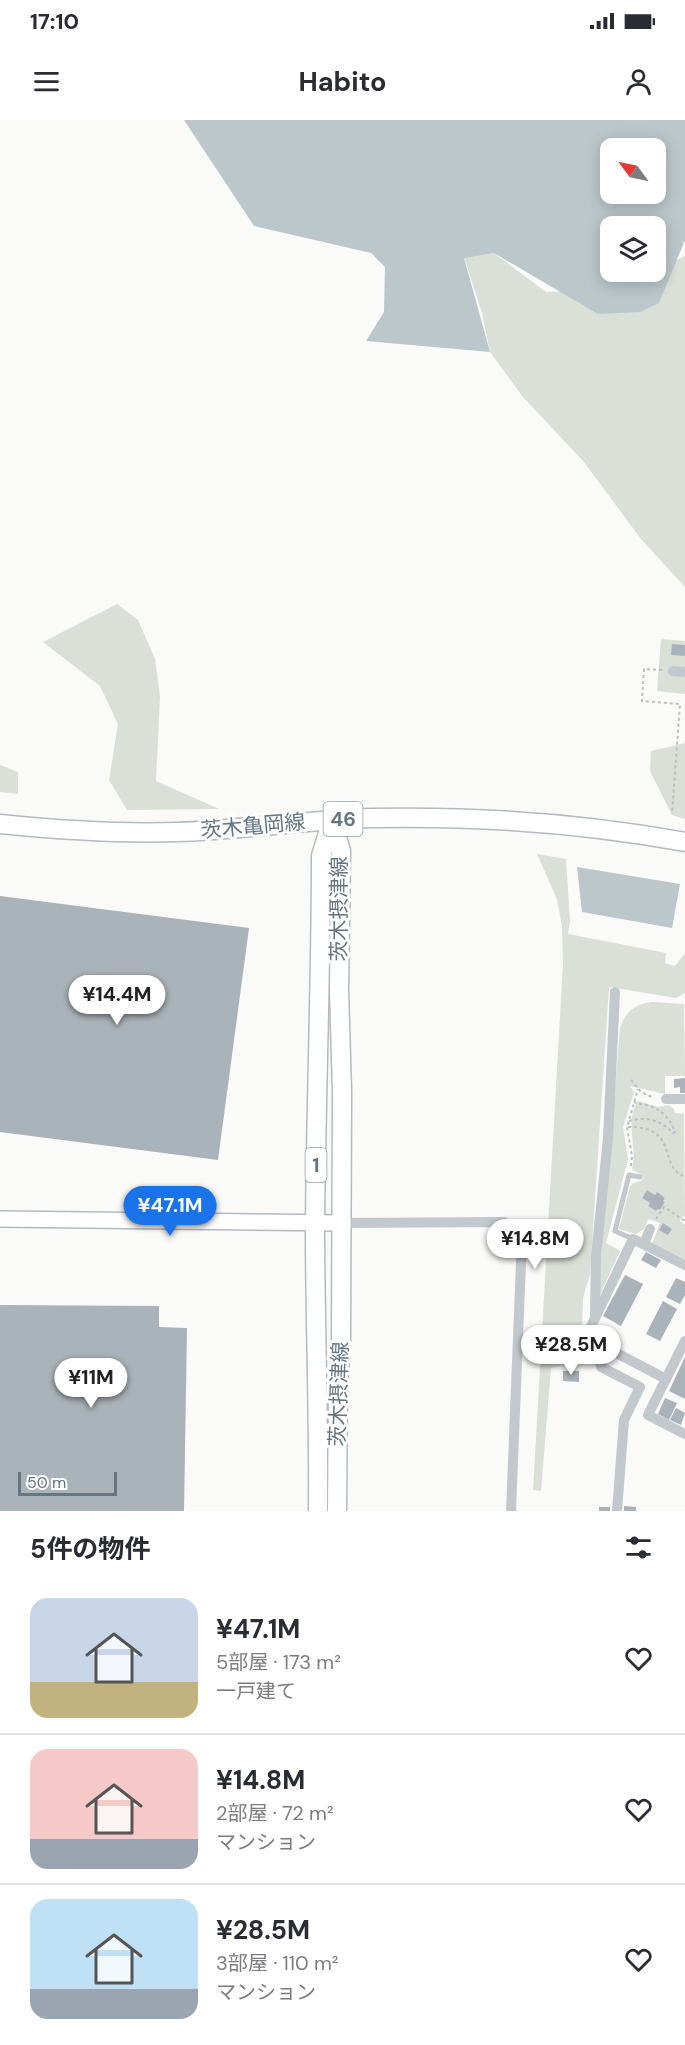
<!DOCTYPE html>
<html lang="ja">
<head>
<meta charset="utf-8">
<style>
	body { margin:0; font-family:"DM Sans","Noto Sans JP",sans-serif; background:#f7f7f7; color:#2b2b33; height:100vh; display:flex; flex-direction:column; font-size:22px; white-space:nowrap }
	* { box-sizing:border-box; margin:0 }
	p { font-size:20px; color:#7c7c81 }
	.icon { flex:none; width:33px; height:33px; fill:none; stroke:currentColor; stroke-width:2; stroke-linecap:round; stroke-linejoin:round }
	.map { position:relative; height:1391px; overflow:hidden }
	.drawer { display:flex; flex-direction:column; background:#fff; flex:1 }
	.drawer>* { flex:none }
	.needle { width:39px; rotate:303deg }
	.tools { position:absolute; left:600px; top:18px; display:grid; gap:12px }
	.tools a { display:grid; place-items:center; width:66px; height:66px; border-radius:12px; background:#fff; box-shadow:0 3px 15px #0003; font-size:30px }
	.scale { position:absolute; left:18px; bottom:15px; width:99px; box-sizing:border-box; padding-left:6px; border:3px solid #657683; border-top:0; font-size:16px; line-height:21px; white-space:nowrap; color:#657683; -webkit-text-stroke:4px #fff; paint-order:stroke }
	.price { position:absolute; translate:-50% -51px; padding:0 14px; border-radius:21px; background:#fff; color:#222; font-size:20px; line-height:39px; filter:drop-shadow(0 2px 3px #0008) }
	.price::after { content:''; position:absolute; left:50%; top:36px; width:18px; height:14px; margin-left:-9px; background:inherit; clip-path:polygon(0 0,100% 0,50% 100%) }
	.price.active { background:#1a73e8; color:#fff }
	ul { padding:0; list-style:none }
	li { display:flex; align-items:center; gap:18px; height:150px; padding:0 30px }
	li+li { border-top:2px solid #e1e1e2 }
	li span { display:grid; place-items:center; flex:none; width:168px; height:120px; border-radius:18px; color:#555 }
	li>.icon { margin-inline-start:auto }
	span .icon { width:72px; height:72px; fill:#fffc; stroke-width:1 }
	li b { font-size:26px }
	h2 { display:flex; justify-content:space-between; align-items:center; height:72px; padding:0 30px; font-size:26px }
	.status { display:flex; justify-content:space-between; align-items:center; height:42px; padding:0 30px; background:#fff; direction:ltr }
	.status svg { height:16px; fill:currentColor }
	header { display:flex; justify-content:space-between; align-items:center; height:78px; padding:0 30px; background:#fff; font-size:27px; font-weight:700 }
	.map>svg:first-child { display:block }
	.green { fill:#dadfd7; fill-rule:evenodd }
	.water { fill:#bbc7cb; fill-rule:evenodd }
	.building { fill:#aab3b9 }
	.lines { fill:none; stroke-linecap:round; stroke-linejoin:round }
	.secondary-casing { stroke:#b3babf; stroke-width:18 }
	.primary-casing { stroke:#b5babe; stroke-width:21 }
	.path { stroke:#bbbfc2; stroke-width:2; stroke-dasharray:3 3; stroke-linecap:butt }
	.lane { stroke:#c3c8cc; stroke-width:5 }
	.street { stroke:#c3c8cc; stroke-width:10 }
	.secondary { stroke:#fff; stroke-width:15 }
	.primary { stroke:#fff; stroke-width:18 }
	.labels { text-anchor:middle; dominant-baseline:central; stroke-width:6; stroke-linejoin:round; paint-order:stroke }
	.shield { fill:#fff; stroke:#939fa8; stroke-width:1.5 }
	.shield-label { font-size:20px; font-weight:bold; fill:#657683 }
	.street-label { font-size:21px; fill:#657683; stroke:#fff }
</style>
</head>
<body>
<div class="status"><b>17:10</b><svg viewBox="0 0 49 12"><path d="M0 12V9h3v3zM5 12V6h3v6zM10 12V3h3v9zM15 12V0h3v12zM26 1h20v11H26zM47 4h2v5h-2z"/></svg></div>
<header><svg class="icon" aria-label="menu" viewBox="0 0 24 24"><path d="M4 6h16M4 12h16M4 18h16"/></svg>Habito<svg class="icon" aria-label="person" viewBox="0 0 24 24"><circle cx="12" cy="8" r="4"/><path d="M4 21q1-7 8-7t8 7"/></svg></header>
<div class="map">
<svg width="685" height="1391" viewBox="0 0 685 1391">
	<rect width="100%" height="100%" fill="#fafaf8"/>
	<g class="green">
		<path d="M494,133L546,172L618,169L685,136V467L641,419L584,342L523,277L490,232L482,193L464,137Z"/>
		<path d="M117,484L138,500L155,539L160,576L156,661L219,689L127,690L109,660L118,604L100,566L43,522Z"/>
		<path d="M661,519L685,521V574L657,571Z"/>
		<path d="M685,623V699L672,695L650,651L651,631Z"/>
		<path d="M0,645L18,652V674L0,672Z"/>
		<path d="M537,734L566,739L570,801L568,814L666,833L665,843L675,846L685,833V873L676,878L609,867L590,1154L583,1178L581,1241L551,1248L541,1371L533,1370L563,844L562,806L557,779Z"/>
		<path d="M652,882L684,884L685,956H665V974L630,966L634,972L623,1007L628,1039L606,1123L620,1131L600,1175L598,1174L620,908C625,892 635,884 652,882Z"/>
		<path d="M638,981L658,987L669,985L674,989L675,993L684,994L685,1097L683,1096L680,1101L685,1105V1139L652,1124L660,1103L648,1099L644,1109L636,1114L619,1109L630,1066L634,1063L641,1061L644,1057L632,1049C638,1028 624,1002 638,981ZM647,1070L655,1075L657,1073L665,1078L663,1081L665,1082L660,1090L658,1089L656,1091L648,1086L650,1083L642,1078Z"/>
	</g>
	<g class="water">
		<path d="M184,0H685V120L659,183L640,192L598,194L494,133L464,138L490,232L366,221L384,192L385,147L371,133L254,106ZM610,28H656V74H610ZM610,106H656V152H610Z"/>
		<path d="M577,747L680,764L672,808L582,792Z"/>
	</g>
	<g class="building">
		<path d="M672,524L685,525V536L671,535Z"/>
		<path d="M0,776L249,808L218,1040L0,1012Z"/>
		<path d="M685,958V973H680V967L674,968V959Z"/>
		<path d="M647,1070L655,1075L657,1072L665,1078L663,1081L665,1082L660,1090L658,1089L656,1091L648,1086L650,1083L642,1078Z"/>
		<path d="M663,1103L672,1109L668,1115L659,1110Z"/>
		<path d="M646,1132L661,1140L656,1148L641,1140Z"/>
		<path d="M625,1155L643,1164L621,1206L603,1196Z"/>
		<path d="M676,1158L685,1162V1175L680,1184L666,1177Z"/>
		<path d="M663,1181L677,1189L660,1221L646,1214Z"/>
		<path d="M0,1185L159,1186V1207L187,1208L184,1391H0Z"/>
		<path d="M685,1237V1279L669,1271Z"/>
		<path d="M563,1251H579V1262L563,1261Z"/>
		<path d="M665,1278L677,1283L669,1300L658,1294Z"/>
		<path d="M676,1288L685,1293L681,1305L670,1300Z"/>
		<path d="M624,1386L636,1387V1391H624Z"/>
		<rect x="599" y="1387" width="11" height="4"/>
	</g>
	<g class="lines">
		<defs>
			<path id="secondary" d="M0,1099L341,1103"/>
			<g id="primary">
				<path d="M332,700L341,731L339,870L342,972L341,1219L338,1268L337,1391"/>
				<path d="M0,704C59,710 118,714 177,712C242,710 307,700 372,698C477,696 582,703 685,722"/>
				<path d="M318,1391C319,1295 315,1200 315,1105C316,982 321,859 321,736L332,700"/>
			</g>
		</defs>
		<use href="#secondary" class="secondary-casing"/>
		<use href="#primary" class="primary-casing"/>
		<g class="path">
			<path d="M662,550L644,549L642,581L680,584L672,694"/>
			<path d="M631,960L641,972L654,978"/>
			<path d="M629,1001C647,996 660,1000 673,1013L675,1012C671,1000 662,990 650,986C644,984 640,985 634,982"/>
			<path d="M628,1007C680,1006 657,1046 685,1057"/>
			<path d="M631,1046L632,1036L627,1007L638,969"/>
			<path d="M656,1099L664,1087L685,1101"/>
		</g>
		<path class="lane" d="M633,1119L615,1111L629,1055L640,1057"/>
		<g class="street">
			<path d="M673,551L685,552"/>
			<path d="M666,979H685"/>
			<path d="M341,1103L504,1102L522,1118L511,1391"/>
			<path d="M644,1124L650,1109"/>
			<path d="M685,1145L633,1119L586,1217L666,1259L648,1295L685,1314"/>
			<path d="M595,1195L596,1136L608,1018L615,872"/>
			<path d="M602,1226L599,1236L601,1247L640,1267L624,1300L617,1391"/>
			<path d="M666,1259L685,1221"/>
		</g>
		<use href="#secondary" class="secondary"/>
		<use href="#primary" class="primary"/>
	</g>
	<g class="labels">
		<g class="shield">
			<rect x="323.5" y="682" width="39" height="34" rx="4.5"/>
			<rect x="305.5" y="1028" width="21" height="34" rx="4.5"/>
		</g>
		<g class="shield-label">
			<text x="343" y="699">46</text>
			<text x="316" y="1045">1</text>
		</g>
		<g class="street-label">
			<text transform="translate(253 706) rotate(-5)">茨木亀岡線</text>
			<text transform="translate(339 789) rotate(-90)">茨木摂津線</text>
			<text transform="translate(339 1274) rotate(-88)">茨木摂津線</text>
		</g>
	</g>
</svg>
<div class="tools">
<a><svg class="needle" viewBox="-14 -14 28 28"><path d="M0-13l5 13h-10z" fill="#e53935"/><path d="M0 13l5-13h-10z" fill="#7c7c81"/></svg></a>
<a><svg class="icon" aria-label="layers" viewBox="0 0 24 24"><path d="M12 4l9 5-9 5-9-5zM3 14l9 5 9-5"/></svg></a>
</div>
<div class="scale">50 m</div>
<b class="price" style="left:117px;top:906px">¥14.4M</b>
<b class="price active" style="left:170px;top:1117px">¥47.1M</b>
<b class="price" style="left:535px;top:1150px">¥14.8M</b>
<b class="price" style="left:571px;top:1256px">¥28.5M</b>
<b class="price" style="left:91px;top:1289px">¥11M</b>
</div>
<section class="drawer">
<h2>5件の物件<svg class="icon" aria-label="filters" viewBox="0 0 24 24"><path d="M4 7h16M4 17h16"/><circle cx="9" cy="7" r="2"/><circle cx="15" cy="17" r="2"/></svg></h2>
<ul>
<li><span style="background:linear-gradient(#c9d6e8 70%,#c2b280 0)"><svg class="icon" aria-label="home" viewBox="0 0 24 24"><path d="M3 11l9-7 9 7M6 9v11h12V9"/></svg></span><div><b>¥47.1M</b><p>5部屋 · 173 m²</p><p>一戸建て</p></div><svg class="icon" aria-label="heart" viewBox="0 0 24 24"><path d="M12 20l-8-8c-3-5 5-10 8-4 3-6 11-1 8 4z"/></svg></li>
<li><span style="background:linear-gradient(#f6c9c9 75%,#9aa5b1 0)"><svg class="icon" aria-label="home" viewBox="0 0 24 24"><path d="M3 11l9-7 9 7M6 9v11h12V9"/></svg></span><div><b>¥14.8M</b><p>2部屋 · 72 m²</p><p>マンション</p></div><svg class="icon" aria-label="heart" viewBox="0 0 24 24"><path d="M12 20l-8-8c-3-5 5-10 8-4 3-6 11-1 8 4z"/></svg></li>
<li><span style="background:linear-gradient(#bfe0f5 75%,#9aa5b1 0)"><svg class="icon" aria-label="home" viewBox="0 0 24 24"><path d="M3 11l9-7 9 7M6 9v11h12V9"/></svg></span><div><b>¥28.5M</b><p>3部屋 · 110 m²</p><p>マンション</p></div><svg class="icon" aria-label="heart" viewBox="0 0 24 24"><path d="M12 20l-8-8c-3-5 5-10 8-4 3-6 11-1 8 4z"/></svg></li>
</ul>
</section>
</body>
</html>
